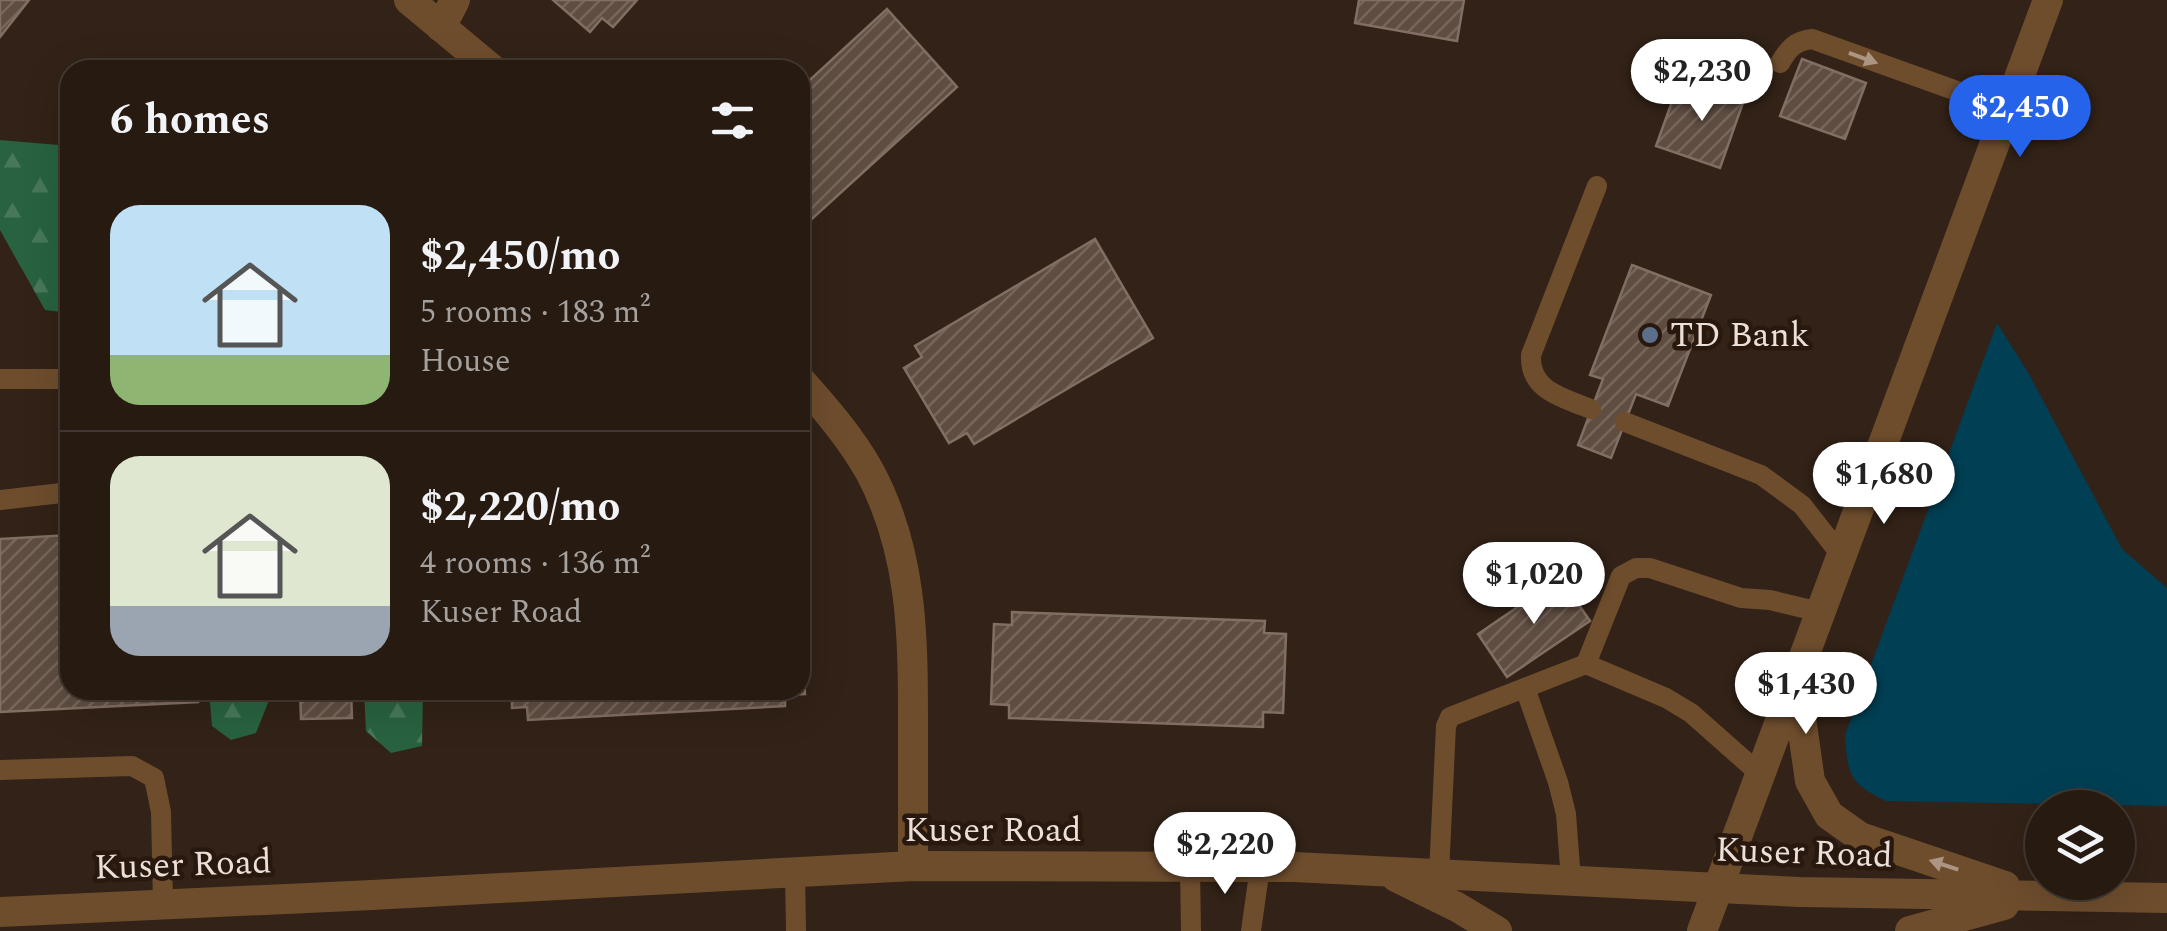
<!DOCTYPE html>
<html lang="en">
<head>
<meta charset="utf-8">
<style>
	body { margin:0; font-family:Spectral,serif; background:#32271f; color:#f1f3f6; height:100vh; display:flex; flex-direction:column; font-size:38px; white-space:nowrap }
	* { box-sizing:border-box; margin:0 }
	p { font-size:32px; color:#a4a19f }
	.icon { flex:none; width:55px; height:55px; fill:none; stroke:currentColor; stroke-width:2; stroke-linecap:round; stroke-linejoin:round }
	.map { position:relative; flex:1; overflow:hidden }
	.drawer { position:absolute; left:60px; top:60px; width:750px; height:640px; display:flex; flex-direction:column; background:#261a11; border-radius:30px; box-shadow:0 10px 40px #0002,0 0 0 2px #423831 }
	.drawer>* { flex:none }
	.buttons { position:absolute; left:2025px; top:790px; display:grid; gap:20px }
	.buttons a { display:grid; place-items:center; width:110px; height:110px; border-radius:50%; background:#261a11; box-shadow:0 10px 40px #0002,0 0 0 2px #423831; font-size:50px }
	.price { position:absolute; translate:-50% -85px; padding:0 22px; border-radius:35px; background:#fff; color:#222; font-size:32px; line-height:65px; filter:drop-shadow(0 2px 5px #0008) }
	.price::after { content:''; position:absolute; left:50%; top:60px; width:30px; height:22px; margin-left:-15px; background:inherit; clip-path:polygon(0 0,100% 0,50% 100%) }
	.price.on { background:#2563eb; color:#fff }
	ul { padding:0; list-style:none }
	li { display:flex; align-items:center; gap:30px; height:250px; padding:0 50px }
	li+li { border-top:2px solid #423831 }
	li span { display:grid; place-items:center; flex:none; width:280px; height:200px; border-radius:30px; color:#555 }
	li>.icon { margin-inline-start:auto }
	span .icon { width:120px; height:120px; fill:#fffc; stroke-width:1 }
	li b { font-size:42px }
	h2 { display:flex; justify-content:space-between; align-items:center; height:120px; padding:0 50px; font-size:42px }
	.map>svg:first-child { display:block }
	.forest { fill:url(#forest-firs) }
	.water { fill:#003f54 }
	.building { fill:url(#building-hatch); stroke:#826e62; stroke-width:2.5 }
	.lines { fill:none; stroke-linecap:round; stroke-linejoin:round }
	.service { stroke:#6e4d2d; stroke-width:20 }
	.minor { stroke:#6e4d2d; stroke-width:30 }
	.tertiary { stroke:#6e4d2d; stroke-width:30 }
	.oneway { fill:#ac9683 }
	.service-dot { fill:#5c6f8a; stroke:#28180e; stroke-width:4 }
	.labels { text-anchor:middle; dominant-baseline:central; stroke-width:9; stroke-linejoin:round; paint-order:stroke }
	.poi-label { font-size:35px; fill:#ebdfd9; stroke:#28180e; text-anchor:start }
	.street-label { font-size:35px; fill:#ebdfd9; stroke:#28180e }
</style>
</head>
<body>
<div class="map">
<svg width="2167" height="931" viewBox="0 0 2167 931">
	<defs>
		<pattern id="forest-firs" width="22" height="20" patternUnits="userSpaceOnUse" patternTransform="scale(2.5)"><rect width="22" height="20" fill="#286240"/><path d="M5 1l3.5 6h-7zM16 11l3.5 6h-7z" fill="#47785b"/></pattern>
		<pattern id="building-hatch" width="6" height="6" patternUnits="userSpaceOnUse" patternTransform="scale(2.5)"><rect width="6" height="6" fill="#5f4d41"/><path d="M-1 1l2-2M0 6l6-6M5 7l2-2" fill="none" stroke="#76665c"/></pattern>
	</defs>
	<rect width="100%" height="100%" fill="#322217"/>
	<g class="forest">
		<path d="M0,140L70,146V313L45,310L0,230Z"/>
		<path d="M209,690H273L256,733L231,740L212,726Z"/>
		<path d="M364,690H423L422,746L391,753L366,731Z"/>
	</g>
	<path class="water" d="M1997,323L2029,374L2122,549L2167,588V806L1886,801C1850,784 1847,774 1845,735Z"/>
	<g class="building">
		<path d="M0,0H29L0,37Z"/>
		<path d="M553,0H637L613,27L602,18L590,32Z"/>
		<path d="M1359,0H1464L1457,41L1355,23Z"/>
		<path d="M887,9L957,87L803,227L800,225V89Z"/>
		<path d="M1802,59L1866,83L1845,139L1780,116Z"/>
		<path d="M1699,81L1745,97L1720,168L1656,146L1674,96L1692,102Z"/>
		<path d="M1095,239L1153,338L974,444L967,433L949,443L904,368L922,357L915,346Z"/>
		<path d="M1632,265L1711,295L1668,406L1636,394L1611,458L1578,445L1603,379L1590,375Z"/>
		<path d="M70,535V690H197L198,702L0,712V539Z"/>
		<path d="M1560,578L1590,621L1507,677L1478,634Z"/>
		<path d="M1012,612L1265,621L1264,633L1286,634L1283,713L1263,712V727L1009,718V705L991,704L994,624L1012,625Z"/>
		<path d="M800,614L805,694L785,695V706L528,720L527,707L512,708V690H800Z"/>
		<path d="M300,690H351L352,718L301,719Z"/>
	</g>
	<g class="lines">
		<g class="service">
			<path d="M1780,63C1789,48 1795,41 1812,39L2007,109"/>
			<path d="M0,379H70"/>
			<path d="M1591,409C1564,398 1529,391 1531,355L1597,186"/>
			<path d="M1625,422L1761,475L1802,505L1841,555"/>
			<path d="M0,500L70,492"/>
			<path d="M1586,664L1621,576L1636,568H1650L1741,598L1770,600L1820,612"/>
			<path d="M1525,688L1558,782L1566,814L1571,880"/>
			<path d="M0,770L132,766L154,778L161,812L163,903"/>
			<path d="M1190,867L1191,931"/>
			<path d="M795,872L796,931"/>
			<path d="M1439,874L1446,726L1450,717L1586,664L1666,698L1691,713L1760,774"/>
			<path d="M1251,931L1260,867"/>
		</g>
		<g class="minor">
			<path d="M409,0L493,70"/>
			<path d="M441,27L455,0"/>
			<path d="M800,380C826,409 851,438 870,472C912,551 913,633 913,720C913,769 913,817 913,866"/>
		</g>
		<g class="tertiary">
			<path d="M1796,683L1810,781L1829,815L1860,837L2005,886"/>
			<path d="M1396,877L1457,907L1497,931"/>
			<path d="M0,912L372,895L913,866L1294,867L1800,892L2167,898"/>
			<path d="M1702,931L2048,0"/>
			<path d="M1910,931L2004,905"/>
		</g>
	</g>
	<defs><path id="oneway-solid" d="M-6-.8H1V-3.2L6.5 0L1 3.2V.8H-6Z" transform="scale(2.5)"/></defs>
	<g class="oneway">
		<use href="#oneway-solid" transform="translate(1863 58) rotate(20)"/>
		<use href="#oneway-solid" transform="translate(1944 865) rotate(-162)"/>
	</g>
	<circle class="service-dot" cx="1650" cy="335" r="10"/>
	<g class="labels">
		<g class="poi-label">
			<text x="1670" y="335">TD Bank</text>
		</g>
		<g class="street-label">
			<text x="993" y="830">Kuser Road</text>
			<text transform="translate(1804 853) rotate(2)">Kuser Road</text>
			<text transform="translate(183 865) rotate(-2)">Kuser Road</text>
		</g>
	</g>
</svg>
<div class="buttons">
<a><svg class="icon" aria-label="layers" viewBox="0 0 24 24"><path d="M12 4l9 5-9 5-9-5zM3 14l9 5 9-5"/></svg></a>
</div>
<b class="price" style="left:1702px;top:124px">$2,230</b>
<b class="price on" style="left:2020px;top:160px">$2,450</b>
<b class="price" style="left:1884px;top:527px">$1,680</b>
<b class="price" style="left:1534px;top:627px">$1,020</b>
<b class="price" style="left:1806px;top:737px">$1,430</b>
<b class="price" style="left:1225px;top:897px">$2,220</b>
<section class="drawer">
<h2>6 homes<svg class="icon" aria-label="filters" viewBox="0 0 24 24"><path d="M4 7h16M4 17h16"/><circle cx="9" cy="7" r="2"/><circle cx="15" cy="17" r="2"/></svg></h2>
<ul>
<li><span style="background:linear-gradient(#bfe0f5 75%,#8fb573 0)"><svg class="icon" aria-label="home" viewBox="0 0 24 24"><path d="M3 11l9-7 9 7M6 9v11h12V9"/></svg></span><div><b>$2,450/mo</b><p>5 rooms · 183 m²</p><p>House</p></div></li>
<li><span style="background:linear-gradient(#dfe7d0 75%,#9aa5b1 0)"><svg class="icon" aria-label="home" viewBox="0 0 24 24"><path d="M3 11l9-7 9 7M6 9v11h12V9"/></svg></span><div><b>$2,220/mo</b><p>4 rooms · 136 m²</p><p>Kuser Road</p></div></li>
</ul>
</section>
</div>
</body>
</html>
